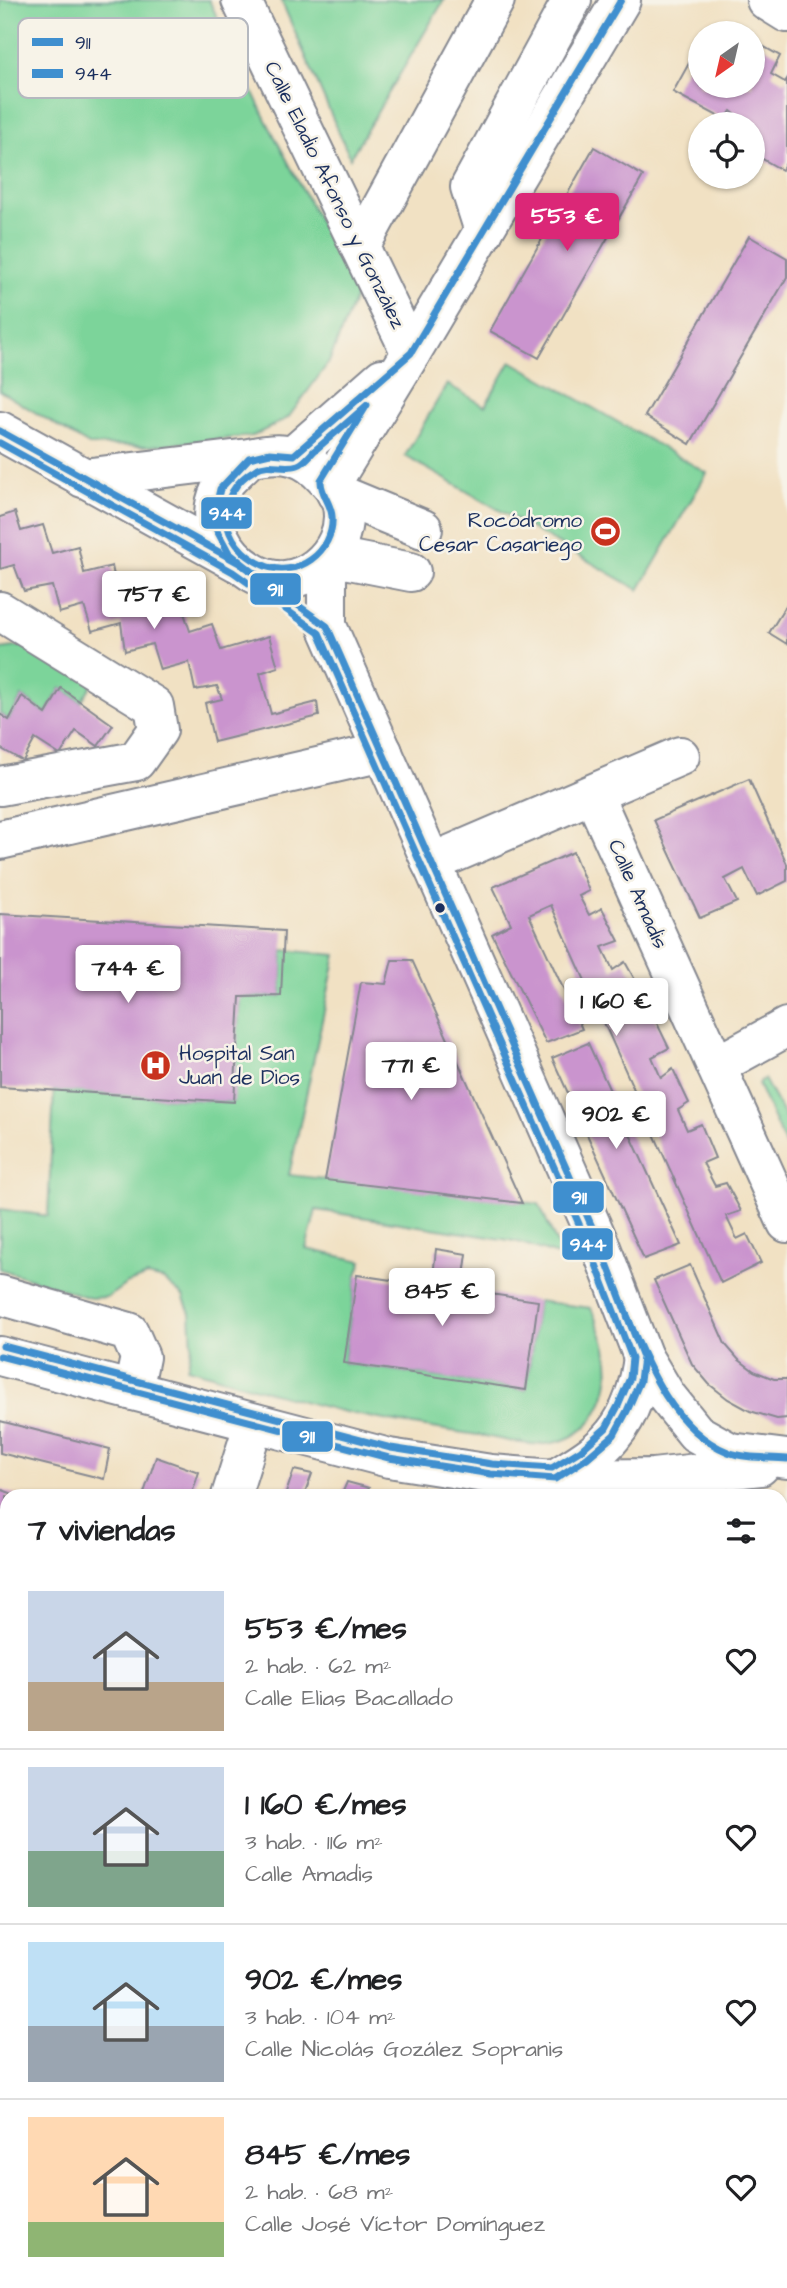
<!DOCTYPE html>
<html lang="es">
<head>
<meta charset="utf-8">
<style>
	body { margin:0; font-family:"Architects Daughter",sans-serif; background:#f2f2f2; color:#202124; height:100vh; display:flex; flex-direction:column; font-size:26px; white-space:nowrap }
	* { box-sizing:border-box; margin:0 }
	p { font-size:23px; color:#757577 }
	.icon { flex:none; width:38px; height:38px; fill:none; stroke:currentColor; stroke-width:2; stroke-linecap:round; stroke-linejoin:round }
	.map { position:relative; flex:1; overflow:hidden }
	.details { position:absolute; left:0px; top:1489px; width:788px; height:800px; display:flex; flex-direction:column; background:#fff; border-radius:21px 21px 0 0; box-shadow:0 2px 5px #0004 }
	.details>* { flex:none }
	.needle { width:46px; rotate:214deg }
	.fabs { position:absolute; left:688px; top:21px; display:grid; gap:14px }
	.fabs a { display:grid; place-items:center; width:77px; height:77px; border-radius:50%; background:#fff; box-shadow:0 2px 5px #0004; font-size:35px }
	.price { position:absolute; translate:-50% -60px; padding:0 16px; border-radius:7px; background:#fff; color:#222; font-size:23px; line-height:46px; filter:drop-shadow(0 2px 4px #0008) }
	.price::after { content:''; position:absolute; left:50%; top:42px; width:21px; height:16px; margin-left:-10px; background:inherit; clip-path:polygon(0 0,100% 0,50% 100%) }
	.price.selected { background:#db2777; color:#fff }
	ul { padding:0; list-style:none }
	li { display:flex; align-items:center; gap:21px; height:175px; padding:0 28px }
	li+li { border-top:2px solid #e0e0e0 }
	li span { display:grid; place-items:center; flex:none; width:196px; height:140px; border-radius:0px; color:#555 }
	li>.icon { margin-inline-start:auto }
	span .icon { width:84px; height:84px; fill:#fffc; stroke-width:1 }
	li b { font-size:30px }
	h2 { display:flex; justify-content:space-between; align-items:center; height:84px; padding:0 28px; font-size:30px }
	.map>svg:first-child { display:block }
	.green { fill:#7bd49a; stroke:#4b827c; stroke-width:2 }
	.building { fill:#ca94ce }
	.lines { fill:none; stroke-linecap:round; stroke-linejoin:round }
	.minor-casing { stroke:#868890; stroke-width:42 }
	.minor { stroke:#fff; stroke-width:38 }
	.bus-1-casing { stroke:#f7f3e8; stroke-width:12 }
	.bus-2-casing { stroke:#f7f3e8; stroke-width:12 }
	.bus-1 { stroke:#3f8fcf; stroke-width:7 }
	.bus-2 { stroke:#3f8fcf; stroke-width:7 }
	.bus-dot { fill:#1b2f5e; stroke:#f7f3e8; stroke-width:2.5 }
	.labels { text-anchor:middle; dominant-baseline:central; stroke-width:5; stroke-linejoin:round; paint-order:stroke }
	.street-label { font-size:21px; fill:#1b2f5e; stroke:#f7f3e8 }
	.poi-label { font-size:21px; fill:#1b2f5e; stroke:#f7f3e8; text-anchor:end }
	.key { fill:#f7f3e8; stroke:#b5b8bf; stroke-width:2 }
	.key-label { font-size:19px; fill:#1b2f5e }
	.line-badge { stroke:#f7f3e8; stroke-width:2.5 }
	.badge-label { font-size:19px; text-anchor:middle; font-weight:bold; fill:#fff }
</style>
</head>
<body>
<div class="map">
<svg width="787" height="2288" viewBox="0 0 787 2288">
	<rect width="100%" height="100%" fill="#f7f3e8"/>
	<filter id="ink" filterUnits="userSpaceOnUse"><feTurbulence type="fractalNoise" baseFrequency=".0143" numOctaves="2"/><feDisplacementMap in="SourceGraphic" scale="14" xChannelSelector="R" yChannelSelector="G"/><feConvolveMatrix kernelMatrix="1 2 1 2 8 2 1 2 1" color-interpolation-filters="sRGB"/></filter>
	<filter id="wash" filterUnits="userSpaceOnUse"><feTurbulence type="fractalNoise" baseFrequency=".00686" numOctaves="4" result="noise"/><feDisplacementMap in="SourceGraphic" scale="28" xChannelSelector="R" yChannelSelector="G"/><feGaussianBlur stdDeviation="1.57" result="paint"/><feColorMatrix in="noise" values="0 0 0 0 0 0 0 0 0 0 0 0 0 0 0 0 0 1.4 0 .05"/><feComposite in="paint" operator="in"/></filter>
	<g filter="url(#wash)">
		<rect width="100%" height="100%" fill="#f1e1c3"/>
		<g class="green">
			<path d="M0,0H209L266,120L357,293L329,362L288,418L253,436L150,446L89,445L0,391Z"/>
			<path d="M281,0H444L350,158Z"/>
			<path d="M511,361L707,473L639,590L405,456L447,384L485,406Z"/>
			<path d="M23,646L94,681L81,702L61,688L46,714L22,696L9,720L0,714V649Z"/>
			<path d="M283,950L336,955L289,1175L539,1204L563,1257L515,1241L316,1210L306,1249L362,1261L357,1275L344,1363L526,1390L538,1301L591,1308C596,1321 603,1335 606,1348C615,1387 599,1431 557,1442C533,1449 503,1439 478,1435C432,1428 387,1422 341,1411C290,1399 238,1382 187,1368L192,1346L190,1313L183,1296L164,1280L147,1276L126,1284L108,1297L90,1298L0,1269V1209L48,1216L54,1090L233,1102L240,997L281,996Z"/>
			<path d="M764,1079L787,1121V1149L758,1084Z"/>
			<path d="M780,1563H787V1637H781Z"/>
			<path d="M781,1899L787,1901V2025L781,2030Z"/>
		</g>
		<g id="blocks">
			<g class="building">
				<path d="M752,40L780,56L771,74L785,82L787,79V161L782,170L752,153V124H738L741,119L731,111L725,120L673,92L693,56L700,59V86H752Z"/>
				<path d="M594,147L643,176L539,358L490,331Z"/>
				<path d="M749,236L787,258V277L690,444L645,416Z"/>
				<path d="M15,512L21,531L43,525L52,553L78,546L84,573L112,566L117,591L144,584L155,610L181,604L190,631L212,624L221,650L269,636L278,667L260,673L271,714L317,702L319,716L214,742L205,703L222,699L217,686L195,690L189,662L160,670L152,644L125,651L121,623L92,631L84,606L59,613L52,586L24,591L14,565L0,569V517Z"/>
				<path d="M787,604V644L769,633Z"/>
				<path d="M61,688L113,725L98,746L76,731L60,755L35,739L23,761L0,748V714L9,720L22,696L46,714Z"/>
				<path d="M749,779L787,864V881L757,896L744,869L725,879L737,902L700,918L654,820Z"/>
				<path d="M573,852L589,891L579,896L589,915L602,908L619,941L602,947L613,970L625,962L644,996L627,1002L637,1021L653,1015L669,1048L652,1057L661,1078L673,1069L689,1103L678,1110L687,1130L701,1124L715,1158L703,1163L715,1186L726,1183L741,1211L726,1216L737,1239L747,1234L761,1263L721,1283L551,905L529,915L582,1029L546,1043L492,934L511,924L493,887Z"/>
				<path d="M0,914L284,931L281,996L240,997L234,1102L0,1087Z"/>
				<path d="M392,960H412L522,1203L325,1180L361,982L386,984Z"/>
				<path d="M588,1043L681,1245L644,1259L552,1058Z"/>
				<path d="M436,1249L467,1254L462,1290L538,1301L526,1390L344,1363L357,1275L432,1286Z"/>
				<path d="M690,1265L725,1344L738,1359L754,1371L774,1379H787V1418L777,1419L750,1411L728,1399L709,1384L692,1364L654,1280Z"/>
				<path d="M0,1421L110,1449L104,1479L0,1453Z"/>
				<path d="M156,1457L199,1472L191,1496H143Z"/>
				<path d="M294,1470L312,1474L305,1493L314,1496H285Z"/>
				<path d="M347,1482L369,1488L366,1496H341Z"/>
				<path d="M0,1489L18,1496H7V1526L0,1523Z"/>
				<path d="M0,1632L7,1635V1649H0Z"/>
				<path d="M780,1652H787V1694L780,1695Z"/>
				<rect x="0" y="1712" width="7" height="155"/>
				<path d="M780,1716L787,1717V1809L780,1808Z"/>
				<path d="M0,1910H7V2105L0,2111Z"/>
				<path d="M7,2178V2282H76L69,2288H0V2183Z"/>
				<path d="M145,2282H293L298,2288H138Z"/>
				<path d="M432,2282H494L499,2288H432L435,2286Z"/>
				<path d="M726,2282H773L771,2288H730Z"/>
			</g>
		</g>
	</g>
	<g filter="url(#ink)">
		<use href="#blocks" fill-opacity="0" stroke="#868890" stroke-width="2"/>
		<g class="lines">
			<defs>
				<g id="minor">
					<path d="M241,0L411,353"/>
					<path d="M766,0L787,13"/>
					<path d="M484,231L470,187L572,0"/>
					<path d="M360,247L495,0"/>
					<path d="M0,431L237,562"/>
					<path d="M294,455L382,378"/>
					<path d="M83,478L249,458C275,452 297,451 318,471C327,480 340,492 342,506C351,554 296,599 252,572C224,554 204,523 220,490C225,479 240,468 249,458"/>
					<path d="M331,484L411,353L621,0"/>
					<path d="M336,493L423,529"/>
					<path d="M329,556L411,572"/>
					<path d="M327,559V626L600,1245L643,1357L667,1397L696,1433L730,1452L787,1459"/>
					<path d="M0,611L154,706L158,730L136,761L0,786"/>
					<path d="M593,794L787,1223"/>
					<path d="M0,840L383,752"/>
					<path d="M431,863L680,756"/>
					<path d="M716,1066L787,1027"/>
					<path d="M0,1295L129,1332L140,1357L133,1391"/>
					<path d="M0,1356L389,1458L491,1474L555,1479L653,1478L760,1466"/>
					<path d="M555,1479C575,1466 599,1453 613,1435C631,1414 640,1383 643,1357"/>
					<path d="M231,1496L254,1423"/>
					<path d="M0,1572L7,1574"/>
					<path d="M0,1691H7"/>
					<path d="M780,1868L787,1869"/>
					<path d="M0,1888H7"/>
					<path d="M780,2045L787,2047"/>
					<path d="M0,2152L7,2147"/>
					<path d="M322,2282L327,2288"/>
					<path d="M711,2282L714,2288"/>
					<path d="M102,2288L110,2282"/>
					<path d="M354,2288L361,2282"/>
				</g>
			</defs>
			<use href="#minor" class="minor-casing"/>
			<use href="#minor" class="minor"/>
			<defs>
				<g id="bus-1">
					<path d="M0,431L239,563L327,626L600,1245L643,1357L640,1381L627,1411L614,1435L587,1458L555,1479L491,1474L389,1458L0,1356"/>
					<path d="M266,582L229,553L215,527L216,506L220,489L249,458L270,453L294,455L411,353L621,0"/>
					<path d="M628,1318C648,1368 675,1431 728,1452C746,1459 768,1457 787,1459"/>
				</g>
				<g id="bus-2">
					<path d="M367,405L321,480C320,493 331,503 332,516C335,552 296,580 263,565C219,545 212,494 256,469C269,461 284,470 298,465C304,463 310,455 314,451C332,436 349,421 367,405Z"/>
					<path d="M0,443L233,572L319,633L590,1249L632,1358L630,1378L618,1406L606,1428L581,1450L552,1468L492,1464L391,1448L3,1346"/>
				</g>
			</defs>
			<use href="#bus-1" class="bus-1-casing"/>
			<use href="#bus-2" class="bus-2-casing"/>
			<use href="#bus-1" class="bus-1"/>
			<use href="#bus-2" class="bus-2"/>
		</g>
	</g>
	<defs>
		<symbol id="stadium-disc" viewBox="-11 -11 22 22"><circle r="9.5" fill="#c8321e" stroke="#f7f3e8"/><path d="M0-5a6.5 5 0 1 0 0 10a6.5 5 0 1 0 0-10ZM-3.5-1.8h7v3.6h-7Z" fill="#fff"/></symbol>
		<symbol id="hospital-disc" viewBox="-11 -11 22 22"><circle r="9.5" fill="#c8321e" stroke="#f7f3e8"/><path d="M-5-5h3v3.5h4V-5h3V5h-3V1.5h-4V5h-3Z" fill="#fff"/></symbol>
	</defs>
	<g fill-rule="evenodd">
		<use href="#stadium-disc" x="588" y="514" width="35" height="35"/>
		<use href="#hospital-disc" x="138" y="1048" width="35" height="35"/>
	</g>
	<circle class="bus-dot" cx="440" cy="908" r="6"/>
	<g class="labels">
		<g class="street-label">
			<text transform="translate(335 195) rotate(64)">Calle Eladio Afonso y González</text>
			<text transform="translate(638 894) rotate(66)">Calle Amadis</text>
		</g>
		<g class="poi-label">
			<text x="582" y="520">Rocódromo<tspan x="582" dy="24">Cesar Casariego</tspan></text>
			<text x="179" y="1053" text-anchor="start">Hospital San<tspan x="179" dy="24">Juan de Dios</tspan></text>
		</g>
	</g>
	<rect x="18" y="18" width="230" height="80" rx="10" class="key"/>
	<rect x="32" y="38" width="31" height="8" fill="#3f8fcf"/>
	<rect x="32" y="69" width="31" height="9" fill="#3f8fcf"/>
	<g class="key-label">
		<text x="75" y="49">911</text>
		<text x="75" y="80">944</text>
	</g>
	<g class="line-badge">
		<rect x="200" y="496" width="53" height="34" rx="7" fill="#3f8fcf"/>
		<rect x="249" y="572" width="53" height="34" rx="7" fill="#3f8fcf"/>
		<rect x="552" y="1180" width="53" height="34" rx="7" fill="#3f8fcf"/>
		<rect x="561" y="1227" width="53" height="34" rx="7" fill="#3f8fcf"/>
		<rect x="281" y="1420" width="53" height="33" rx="7" fill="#3f8fcf"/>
	</g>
	<g class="badge-label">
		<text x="227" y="520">944</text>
		<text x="275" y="596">911</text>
		<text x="579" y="1204">911</text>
		<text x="588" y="1251">944</text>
		<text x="307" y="1443">911</text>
	</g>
</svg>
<div class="fabs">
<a><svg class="needle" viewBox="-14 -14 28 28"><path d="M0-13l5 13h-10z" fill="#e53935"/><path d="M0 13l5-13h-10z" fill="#757577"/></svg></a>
<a><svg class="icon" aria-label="locate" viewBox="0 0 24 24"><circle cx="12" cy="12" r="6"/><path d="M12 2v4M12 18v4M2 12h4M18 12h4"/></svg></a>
</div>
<b class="price selected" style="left:567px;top:253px">553 €</b>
<b class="price" style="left:154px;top:631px">757 €</b>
<b class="price" style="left:128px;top:1005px">744 €</b>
<b class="price" style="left:616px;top:1038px">1 160 €</b>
<b class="price" style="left:411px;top:1102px">771 €</b>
<b class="price" style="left:616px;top:1151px">902 €</b>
<b class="price" style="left:442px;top:1328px">845 €</b>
<section class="details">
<h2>7 viviendas<svg class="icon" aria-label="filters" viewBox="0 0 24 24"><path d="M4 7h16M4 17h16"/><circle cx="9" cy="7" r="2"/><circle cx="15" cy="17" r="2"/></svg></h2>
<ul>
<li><span style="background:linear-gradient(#c9d6e8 65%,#b9a48a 0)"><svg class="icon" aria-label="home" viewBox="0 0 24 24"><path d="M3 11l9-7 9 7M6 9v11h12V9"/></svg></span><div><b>553 €/mes</b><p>2 hab. · 62 m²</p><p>Calle Elias Bacallado</p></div><svg class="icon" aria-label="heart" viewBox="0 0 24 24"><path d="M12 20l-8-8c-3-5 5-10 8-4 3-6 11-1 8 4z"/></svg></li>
<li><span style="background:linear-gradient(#c9d6e8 60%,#7fa58c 0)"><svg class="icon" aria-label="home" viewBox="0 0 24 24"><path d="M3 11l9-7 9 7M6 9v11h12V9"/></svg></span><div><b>1 160 €/mes</b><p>3 hab. · 116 m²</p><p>Calle Amadis</p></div><svg class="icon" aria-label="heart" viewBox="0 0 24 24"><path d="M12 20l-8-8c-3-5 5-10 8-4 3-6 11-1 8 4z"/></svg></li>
<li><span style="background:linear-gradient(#bfe0f5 60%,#9aa5b1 0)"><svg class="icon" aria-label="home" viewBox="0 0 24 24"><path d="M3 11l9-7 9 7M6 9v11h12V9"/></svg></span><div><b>902 €/mes</b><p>3 hab. · 104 m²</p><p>Calle Nicolás Gozález Sopranis</p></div><svg class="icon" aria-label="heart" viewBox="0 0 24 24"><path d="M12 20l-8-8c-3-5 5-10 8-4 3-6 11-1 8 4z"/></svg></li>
<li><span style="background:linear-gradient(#ffd9b3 75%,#8fb573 0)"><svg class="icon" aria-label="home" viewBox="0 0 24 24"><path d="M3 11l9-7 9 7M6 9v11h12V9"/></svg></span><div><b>845 €/mes</b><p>2 hab. · 68 m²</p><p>Calle José Víctor Domínguez</p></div><svg class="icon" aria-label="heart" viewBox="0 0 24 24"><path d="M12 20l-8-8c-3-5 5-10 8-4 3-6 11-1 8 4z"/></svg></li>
</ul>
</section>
</div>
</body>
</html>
